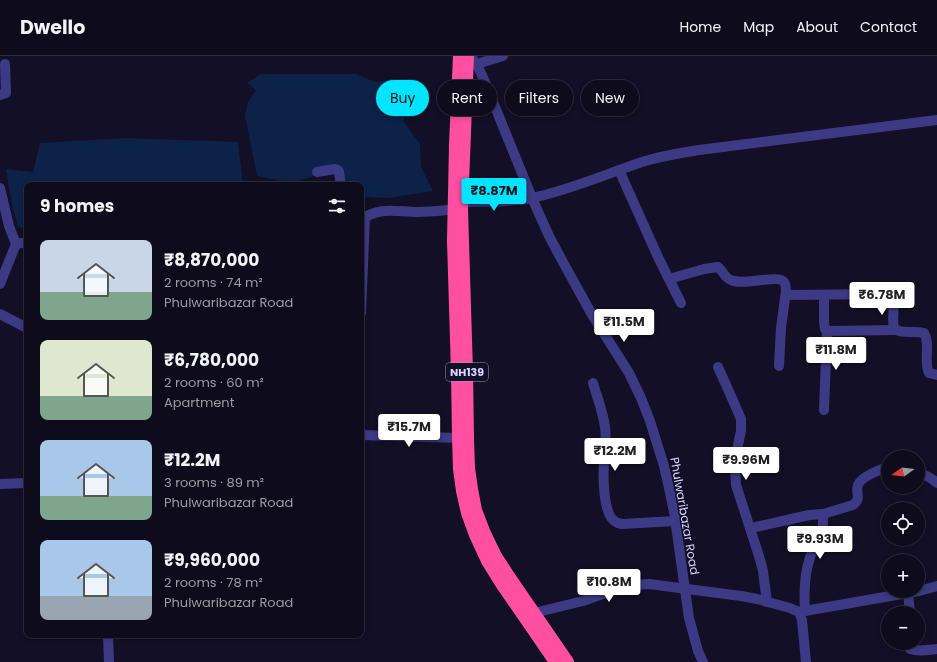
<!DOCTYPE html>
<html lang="en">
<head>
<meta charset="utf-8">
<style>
	body { margin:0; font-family:Poppins,sans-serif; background:#171425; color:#f1f3f6; height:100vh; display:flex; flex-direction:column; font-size:15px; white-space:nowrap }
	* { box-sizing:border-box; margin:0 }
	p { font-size:13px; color:#9b9ba3 }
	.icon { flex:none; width:22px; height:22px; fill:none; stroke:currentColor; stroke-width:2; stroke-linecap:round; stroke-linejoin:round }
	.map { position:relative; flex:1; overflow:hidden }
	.side { position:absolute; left:24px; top:126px; width:340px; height:456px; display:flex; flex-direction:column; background:#0e0b1c; border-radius:8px; box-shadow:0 2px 6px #0003,0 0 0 1px #2e2b3b }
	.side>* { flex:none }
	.hud { position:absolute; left:376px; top:24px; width:380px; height:36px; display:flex; gap:8px }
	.needle { width:26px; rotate:256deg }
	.fabs { position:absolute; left:881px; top:394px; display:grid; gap:8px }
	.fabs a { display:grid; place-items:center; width:44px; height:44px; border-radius:50%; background:#0e0b1c; box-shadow:0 2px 6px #0003,0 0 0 1px #2e2b3b; font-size:20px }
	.price { position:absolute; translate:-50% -34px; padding:0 9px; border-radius:4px; background:#fff; color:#222; font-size:13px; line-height:26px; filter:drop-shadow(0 1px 2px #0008) }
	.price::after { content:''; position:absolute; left:50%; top:24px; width:12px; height:9px; margin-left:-6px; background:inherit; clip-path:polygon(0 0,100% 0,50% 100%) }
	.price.current { background:#00e5ff; color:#111 }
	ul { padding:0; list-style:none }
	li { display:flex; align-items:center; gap:12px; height:100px; padding:0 16px }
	li span { display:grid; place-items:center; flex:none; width:112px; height:80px; border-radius:8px; color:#555 }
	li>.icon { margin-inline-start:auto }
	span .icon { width:48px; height:48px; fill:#fffc; stroke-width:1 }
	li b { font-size:17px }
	h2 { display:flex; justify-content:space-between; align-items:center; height:48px; padding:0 16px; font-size:17px }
	.pill { padding:0 14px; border-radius:18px; background:#0e0b1c; box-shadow:0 2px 6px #0003,0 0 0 1px #2e2b3b; font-size:14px; line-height:36px }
	.pill.current { background:#00e5ff; color:#111 }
	header { display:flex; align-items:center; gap:24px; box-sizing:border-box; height:56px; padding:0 20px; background:#0e0b1c; border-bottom:1px solid #2e2b3b }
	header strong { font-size:19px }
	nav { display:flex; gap:22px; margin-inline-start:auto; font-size:14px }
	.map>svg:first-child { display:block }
	.water { fill:#0c2248 }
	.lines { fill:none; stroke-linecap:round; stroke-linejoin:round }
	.minor { stroke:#3d3a85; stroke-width:10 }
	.highway { stroke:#ff4fa3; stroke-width:12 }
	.labels { text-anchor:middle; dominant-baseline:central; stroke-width:3; stroke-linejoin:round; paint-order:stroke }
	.shield { fill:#130f26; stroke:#9e99be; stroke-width:1 }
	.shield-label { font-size:11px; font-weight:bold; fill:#d9d4ff }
	.street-label { font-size:12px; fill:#d9d4ff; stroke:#130f26 }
</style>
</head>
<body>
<header>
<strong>Dwello</strong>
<nav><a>Home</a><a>Map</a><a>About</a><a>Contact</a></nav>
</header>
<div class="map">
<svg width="937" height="606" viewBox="0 0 937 606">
	<rect width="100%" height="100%" fill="#130f26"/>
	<g class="water">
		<path d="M261,18H356L375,26L401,23L404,66L420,88L421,111L433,135L390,142L361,141V129H341L339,116L323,117L292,127L257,120L245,59L248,46L256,34L247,27Z"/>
		<path d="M126,82L238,86L243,129H27V170L19,172L12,150L6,113L33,116L40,87Z"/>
	</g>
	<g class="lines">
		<g class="minor">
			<path d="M470,0L477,8L487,31L532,142L549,180L564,208L591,257L629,317L641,342L650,365L664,410L669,432L674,456L689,562L698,595L703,606"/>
			<path d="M477,8L503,0"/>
			<path d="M0,39L6,37L5,8"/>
			<path d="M619,114L658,201L681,247"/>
			<path d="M317,116L335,113L338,114L339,116L341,129"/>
			<path d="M0,132L9,170L16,188L0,228"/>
			<path d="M456,146C481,145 507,147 532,142C570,134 606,118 642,106C661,100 680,97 699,94L937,64"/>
			<path d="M361,164C380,150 396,156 418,156C432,156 446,154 461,153"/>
			<path d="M16,188L27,186"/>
			<path d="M669,223L704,213L718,211C723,214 724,222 731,224C742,230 779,218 784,226C786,229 786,233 786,235L781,272L779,310"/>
			<path d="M786,239L885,238L890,240C897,248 891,262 894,272C901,279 914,274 924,277C931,288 923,305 929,317L937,319"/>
			<path d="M824,239V266L825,273L827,275L896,274"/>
			<path d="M361,257L365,160"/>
			<path d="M0,258L27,272"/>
			<path d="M718,311L731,340L741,363V375L737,394L735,413L736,429L759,500L763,515L767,546"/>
			<path d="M593,327C597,341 603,356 605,371C607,384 604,396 604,408C603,421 603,460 616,466C617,467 622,468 622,468L675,465"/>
			<path d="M824,354L827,275"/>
			<path d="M361,379L458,382"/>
			<path d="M918,416C925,419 932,422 937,427"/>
			<path d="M0,428L27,427"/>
			<path d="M751,472L809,459L823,458L853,449C862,442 855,437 858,429C861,421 880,413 888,412"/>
			<path d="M908,537L910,557"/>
			<path d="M805,555C804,538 804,521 809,505C811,496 816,490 820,482C824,475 823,466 823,458"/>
			<path d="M799,556L919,535L937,530"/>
			<path d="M534,557L583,545L622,531L633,529L649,528L741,540L757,543L790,552L799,556L802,564L806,606"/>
			<path d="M108,579L109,606"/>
			<path d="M908,587L910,593C919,596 928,594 937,593"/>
		</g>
		<g class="highway">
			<path d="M459,0L455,89L453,185L457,316L458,382L459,413L462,435L467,457L475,479L487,505L502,529L555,606"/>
			<path d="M468,0L462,153L467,316L468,382L469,412L472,433L476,454L484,475L496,500L511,523L568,606"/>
		</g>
	</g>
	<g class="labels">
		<rect class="shield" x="446" y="307" width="42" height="18" rx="3"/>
		<g class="shield-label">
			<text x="467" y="316">NH139</text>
		</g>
		<g class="street-label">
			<text transform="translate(685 460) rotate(80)">Phulwaribazar Road</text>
		</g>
	</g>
</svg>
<div class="fabs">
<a><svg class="needle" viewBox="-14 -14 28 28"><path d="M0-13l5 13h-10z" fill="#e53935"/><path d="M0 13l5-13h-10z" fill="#9b9ba3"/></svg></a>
<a><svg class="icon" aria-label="locate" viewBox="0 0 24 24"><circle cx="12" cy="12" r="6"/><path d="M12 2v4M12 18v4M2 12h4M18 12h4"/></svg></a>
<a>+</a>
<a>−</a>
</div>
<b class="price current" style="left:494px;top:156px">₹8.87M</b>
<b class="price" style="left:882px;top:260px">₹6.78M</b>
<b class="price" style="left:624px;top:287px">₹11.5M</b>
<b class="price" style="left:836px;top:315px">₹11.8M</b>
<b class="price" style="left:409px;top:392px">₹15.7M</b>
<b class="price" style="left:615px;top:416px">₹12.2M</b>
<b class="price" style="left:746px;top:425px">₹9.96M</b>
<b class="price" style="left:820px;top:504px">₹9.93M</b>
<b class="price" style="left:609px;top:547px">₹10.8M</b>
<div class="hud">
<a class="pill current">Buy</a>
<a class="pill">Rent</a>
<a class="pill">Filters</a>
<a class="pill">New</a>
</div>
<section class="side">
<h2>9 homes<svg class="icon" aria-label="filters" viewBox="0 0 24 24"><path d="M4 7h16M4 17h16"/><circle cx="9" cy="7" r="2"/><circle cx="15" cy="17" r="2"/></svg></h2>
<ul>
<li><span style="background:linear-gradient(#c9d6e8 65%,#7fa58c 0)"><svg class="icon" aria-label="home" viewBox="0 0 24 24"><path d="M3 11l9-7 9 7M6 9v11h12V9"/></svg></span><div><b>₹8,870,000</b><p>2 rooms · 74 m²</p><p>Phulwaribazar Road</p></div></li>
<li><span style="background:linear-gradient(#dfe7d0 70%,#7fa58c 0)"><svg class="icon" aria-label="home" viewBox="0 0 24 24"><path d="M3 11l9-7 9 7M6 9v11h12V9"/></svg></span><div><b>₹6,780,000</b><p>2 rooms · 60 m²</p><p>Apartment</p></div></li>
<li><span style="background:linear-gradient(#a9c7e8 70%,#7fa58c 0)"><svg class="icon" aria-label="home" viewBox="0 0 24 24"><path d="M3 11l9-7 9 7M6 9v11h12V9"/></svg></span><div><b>₹12.2M</b><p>3 rooms · 89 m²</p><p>Phulwaribazar Road</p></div></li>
<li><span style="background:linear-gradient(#a9c7e8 70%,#9aa5b1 0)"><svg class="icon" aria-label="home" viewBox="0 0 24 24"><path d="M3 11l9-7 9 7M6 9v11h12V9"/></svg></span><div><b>₹9,960,000</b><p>2 rooms · 78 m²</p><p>Phulwaribazar Road</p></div></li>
</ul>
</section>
</div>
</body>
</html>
